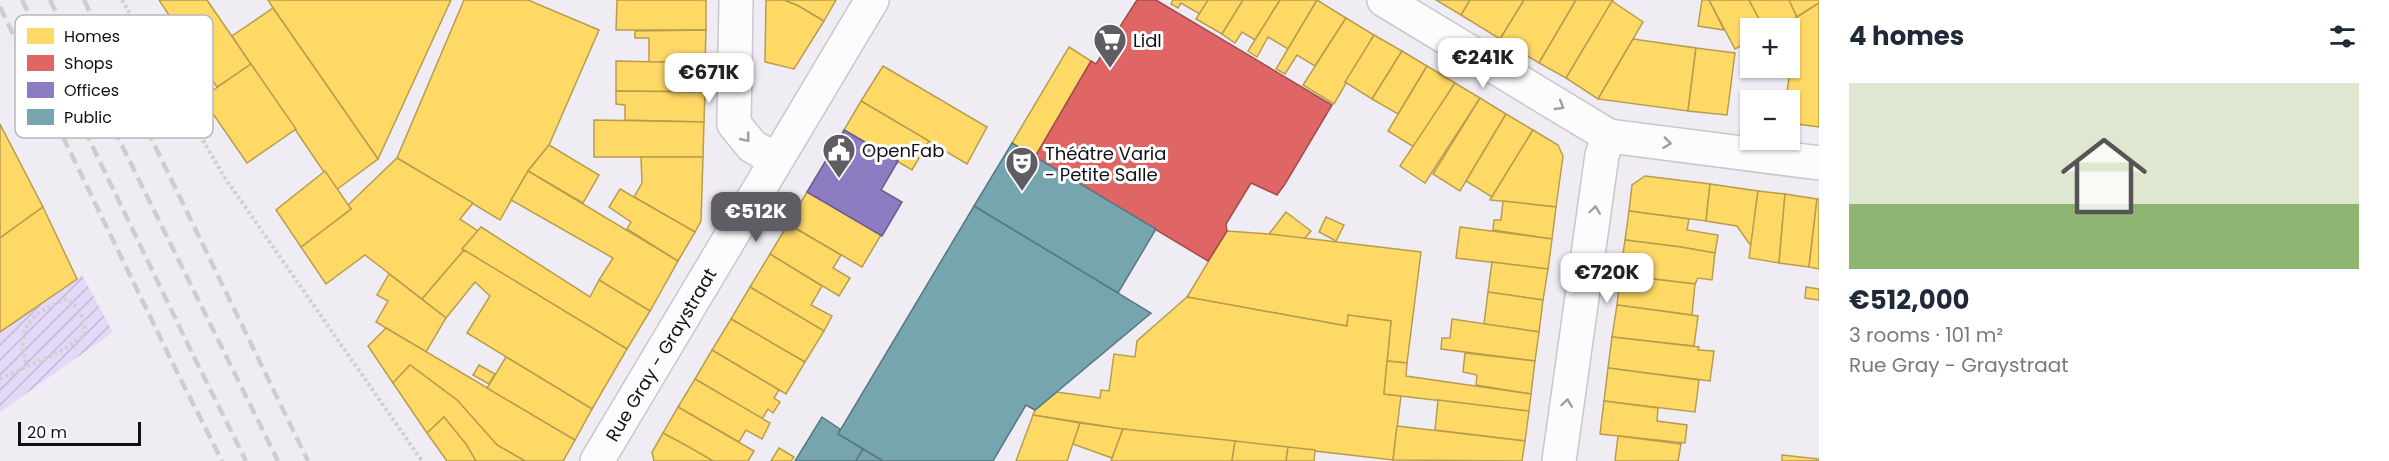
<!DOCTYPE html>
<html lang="en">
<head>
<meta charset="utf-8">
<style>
	body { margin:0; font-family:Poppins,sans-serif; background:#f2f2f3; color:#1f2937; height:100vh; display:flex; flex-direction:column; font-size:22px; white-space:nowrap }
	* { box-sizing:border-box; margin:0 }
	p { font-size:20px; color:#747a83 }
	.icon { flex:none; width:33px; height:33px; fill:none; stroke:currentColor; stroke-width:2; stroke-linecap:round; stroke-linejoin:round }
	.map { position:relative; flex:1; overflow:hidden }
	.panel { display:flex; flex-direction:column; background:#fff; width:570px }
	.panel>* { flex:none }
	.buttons { position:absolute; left:1740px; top:18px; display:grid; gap:12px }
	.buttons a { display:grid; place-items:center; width:60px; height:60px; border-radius:0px; background:#fff; box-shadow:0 2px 4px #0004; font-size:30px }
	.scale { position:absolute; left:18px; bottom:15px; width:123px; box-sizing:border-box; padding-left:6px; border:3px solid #121015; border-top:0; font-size:16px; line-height:21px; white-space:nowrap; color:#121015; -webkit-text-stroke:4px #fff; paint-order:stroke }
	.price { position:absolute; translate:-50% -51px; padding:0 14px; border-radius:12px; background:#fff; color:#222; font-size:20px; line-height:39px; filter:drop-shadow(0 2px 3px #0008) }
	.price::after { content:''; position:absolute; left:50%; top:36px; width:18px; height:14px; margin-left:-9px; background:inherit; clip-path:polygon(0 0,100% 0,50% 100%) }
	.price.selected { background:#5f5d63; color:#fff }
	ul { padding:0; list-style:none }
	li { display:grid; align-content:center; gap:12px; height:318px; padding:0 30px }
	li span { display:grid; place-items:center; height:186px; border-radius:0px; color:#555 }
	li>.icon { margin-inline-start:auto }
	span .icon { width:108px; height:108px; fill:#fffc; stroke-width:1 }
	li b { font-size:26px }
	h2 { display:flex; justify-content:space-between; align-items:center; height:72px; padding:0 30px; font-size:26px }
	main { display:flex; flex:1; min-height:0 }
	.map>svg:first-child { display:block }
	.garden { fill:url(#garden-furrows) }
	.homes { fill:#ffd966; stroke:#b89d4e; stroke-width:1.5 }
	.shops { fill:#e06666; stroke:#a24c4e; stroke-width:1.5 }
	.offices { fill:#8e7cc3; stroke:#695c8f; stroke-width:1.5 }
	.public { fill:#76a5af; stroke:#587881; stroke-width:1.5 }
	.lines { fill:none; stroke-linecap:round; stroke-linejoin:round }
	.minor-casing { stroke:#c9c7cd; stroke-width:36 }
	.path { stroke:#d0cfd1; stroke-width:4; stroke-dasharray:3 3; stroke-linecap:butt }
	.minor { stroke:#fdfcfd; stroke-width:33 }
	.rail { stroke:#cecdcf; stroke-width:4.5; stroke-dasharray:12 6; stroke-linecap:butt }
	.oneway { stroke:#9f9ea0 }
	.labels { text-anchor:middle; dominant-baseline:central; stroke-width:6; stroke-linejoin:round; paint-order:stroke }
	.poi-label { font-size:18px; fill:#121015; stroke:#fff; text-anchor:start }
	.street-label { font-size:18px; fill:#121015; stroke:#fff }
	.key { fill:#fff; stroke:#b8b7b9; stroke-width:1.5 }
	.key-label { font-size:16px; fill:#121015 }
</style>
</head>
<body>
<main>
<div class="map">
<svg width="1819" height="461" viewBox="0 0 1819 461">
	<defs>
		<pattern id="garden-furrows" width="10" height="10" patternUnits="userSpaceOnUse" patternTransform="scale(1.5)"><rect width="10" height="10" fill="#e4d8f8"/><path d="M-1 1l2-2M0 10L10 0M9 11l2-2" fill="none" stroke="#c3b8d4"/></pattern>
	</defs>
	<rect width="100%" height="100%" fill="#efecf4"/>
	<path class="garden" d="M82,275L113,332L0,412V332Z"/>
	<g class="homes">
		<path d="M159,0H207L251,64L217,87Z"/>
		<path d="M268,0H451L378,159L273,8Z"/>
		<path d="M464,0H528L599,30L549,145L528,171L500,220L397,158Z"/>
		<path d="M617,0H706V30H616Z"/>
		<path d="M766,0H784L797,5L824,21L794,69L765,62Z"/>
		<path d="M784,0H836L824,21L797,5Z"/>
		<path d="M1173,0H1208L1200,14L1181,3L1178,8L1171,4Z"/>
		<path d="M1208,0H1243L1222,34L1196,19Z"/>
		<path d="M1243,0H1280L1255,40L1242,32L1235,43L1222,34Z"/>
		<path d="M1280,0H1317L1288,49L1268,37L1257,57L1248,51Z"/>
		<path d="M1317,0L1346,18L1315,66L1297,55L1285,74L1276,69Z"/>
		<path d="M1436,0H1470L1461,15Z"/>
		<path d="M1470,0H1524L1500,39L1461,15Z"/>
		<path d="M1524,0H1576L1539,63L1500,39Z"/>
		<path d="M1576,0H1613L1566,78L1539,63Z"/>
		<path d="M1702,0H1709L1724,30L1698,26Z"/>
		<path d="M1709,0H1749L1764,28H1750V41L1735,49Z"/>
		<path d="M1749,0H1789L1797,17L1774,28H1764Z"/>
		<path d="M1789,0H1819V3L1797,17Z"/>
		<path d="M1612,1L1643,22L1598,99L1566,78Z"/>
		<path d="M1819,3V127L1790,123V100H1786L1797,17Z"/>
		<path d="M273,8L378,159L336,190L232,36Z"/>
		<path d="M1346,18L1374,35L1334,104L1303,85Z"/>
		<path d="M706,30L705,63L649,62V38H635V31Z"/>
		<path d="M1374,35L1402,51L1372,99L1345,82Z"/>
		<path d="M1633,39L1696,48L1688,111L1598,99Z"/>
		<path d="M1069,47L1091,61L1035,157L1012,143Z"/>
		<path d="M1696,48L1735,53L1727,115L1688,111Z"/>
		<path d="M1402,51L1427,66L1398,114L1372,99Z"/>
		<path d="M616,61L705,63V92L616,91Z"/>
		<path d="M251,64L296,129L247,163L202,98Z"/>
		<path d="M883,66L987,127L967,164L861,101Z"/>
		<path d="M1427,66L1455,83L1414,147L1388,131Z"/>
		<path d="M1455,83L1480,98L1425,183L1400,166Z"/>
		<path d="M616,91L705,92L704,122L625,120V105L616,104Z"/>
		<path d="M1480,98L1506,114L1460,191L1433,174Z"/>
		<path d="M861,101L929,141L912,170L844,130Z"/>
		<path d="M1506,114L1533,130L1492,197L1466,181Z"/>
		<path d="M594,120L704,122L703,157H594Z"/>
		<path d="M0,124L43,207L0,238Z"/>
		<path d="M1533,130L1558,145L1563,156L1556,207L1490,200Z"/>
		<path d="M549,145L599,175L583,203L528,171Z"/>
		<path d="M641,157H703L701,221L695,232L634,197L642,183Z"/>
		<path d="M397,158L473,203L460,219L478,231L462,249L464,250L422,299L365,255L326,284L301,247L351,209L348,205Z"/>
		<path d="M325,171L351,209L301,247L276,210Z"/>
		<path d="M528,171L678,261L650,311L599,280L613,258L511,200Z"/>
		<path d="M1645,176L1710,184L1706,221L1629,211L1632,185Z"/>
		<path d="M1710,184L1758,191L1751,246L1737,226L1706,221Z"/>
		<path d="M620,189L695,232L678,261L627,229L631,222L609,207Z"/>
		<path d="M1758,191L1785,194L1779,263L1749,258Z"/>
		<path d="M807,192L881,235L862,267L788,224Z"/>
		<path d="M1785,194L1817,199L1809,267L1779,263Z"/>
		<path d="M1817,199H1819V269L1809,267Z"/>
		<path d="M1503,201L1556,207L1552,239L1493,230L1494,220H1501Z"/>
		<path d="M43,207L77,279L0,332V238Z"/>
		<path d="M1629,211L1689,219L1687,230L1718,235L1715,253L1681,247L1625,240Z"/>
		<path d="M1286,212L1311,231L1304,239L1269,234Z"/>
		<path d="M1326,217L1344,225L1336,241L1319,232Z"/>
		<path d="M788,224L841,255L833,268L850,278L839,296L770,254Z"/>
		<path d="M481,227L590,297L599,280L650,311L627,349L462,249Z"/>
		<path d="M1460,227L1552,239L1548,269L1456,258Z"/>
		<path d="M1227,231L1269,234L1421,252L1407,363L1387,361L1391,321L1348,315L1347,326L1187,297Z"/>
		<path d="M1625,240L1681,247L1715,253L1712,280L1698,278L1695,284L1620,275Z"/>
		<path d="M464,250L627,349L592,409L467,333L490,296L475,282L446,318L422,299Z"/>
		<path d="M770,254L822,286L811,305L832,316L824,331L750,287Z"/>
		<path d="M1492,262L1548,269L1543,300L1488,292Z"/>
		<path d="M389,274L446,318L426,352L376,322L388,301L377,295Z"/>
		<path d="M1620,275L1695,284L1692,315L1617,305Z"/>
		<path d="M750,287L824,331L805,362L731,319Z"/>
		<path d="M1806,287L1819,289V300L1805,298Z"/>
		<path d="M1488,292L1543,300L1539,332L1484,324Z"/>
		<path d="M1187,297L1347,326L1348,315L1391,321L1384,394L1401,396L1393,460L1123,429L1033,415L1035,410L1057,392L1100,398L1101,390L1109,391L1114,354L1135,357L1137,341Z"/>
		<path d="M1617,305L1698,316L1694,346L1612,337Z"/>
		<path d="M731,319L805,362L786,394L712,350Z"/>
		<path d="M1452,319L1539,332L1535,361L1441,349L1442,338H1450Z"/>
		<path d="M386,328L575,440L563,461H525L497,445L457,400L410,365L393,383L368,346Z"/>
		<path d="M1612,337L1699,347L1698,350L1714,351L1710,381L1608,368Z"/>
		<path d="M712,350L779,390L774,398L780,402L773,413L768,409L762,419L695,379Z"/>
		<path d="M1465,353L1535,361L1531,394L1476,385L1477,375L1463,372Z"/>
		<path d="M506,357L592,409L575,440L487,388Z"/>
		<path d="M1387,361L1407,363L1406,376L1531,394L1529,411L1384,394Z"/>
		<path d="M410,365L457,400L497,445L525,461H476L444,417L427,433L393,383Z"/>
		<path d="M479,365L495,374L489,384L473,375Z"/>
		<path d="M1608,368L1699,380L1695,412L1604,401Z"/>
		<path d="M695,379L770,423L762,439L746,430L739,442L678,407Z"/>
		<path d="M1438,400L1529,411L1525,441L1435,430Z"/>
		<path d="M1604,401L1658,408L1657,421L1687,425L1685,443L1600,434Z"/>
		<path d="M678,407L754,451L748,461H713L663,433Z"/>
		<path d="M1033,415L1080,423L1067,461H1016Z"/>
		<path d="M444,417L466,444L476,461H447L427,433Z"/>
		<path d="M1080,423L1123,429L1112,458L1073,444Z"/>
		<path d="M1397,426L1525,441L1522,461L1393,460Z"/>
		<path d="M1123,429L1235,441L1232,461H1111Z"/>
		<path d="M663,433L689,447L713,461H654L652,452Z"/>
		<path d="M1618,436L1681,444L1678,461H1615Z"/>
		<path d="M1235,441L1288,447L1286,461H1232Z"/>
		<path d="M1288,447L1315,450L1314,461H1286Z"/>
		<path d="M779,448L794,457L791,461H771Z"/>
		<path d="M1782,455L1819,459V461H1782Z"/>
	</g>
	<path class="shops" d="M1137,0H1156L1332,105L1285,184L1277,195L1251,183L1226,224L1227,231L1208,261L1035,157L1091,61L1096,64Z"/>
	<path class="offices" d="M844,130L898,161L881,190L902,202L882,236L807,192Z"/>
	<g class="public">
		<path d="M1012,143L1156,229L1118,293L974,206Z"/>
		<path d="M974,206L1151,313L1035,410L1026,405L993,461H883L838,434Z"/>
		<path d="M822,417L840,429L838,434L863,449L856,461H795Z"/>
		<path d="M863,449L883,461H856Z"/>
	</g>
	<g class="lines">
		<defs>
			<g id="minor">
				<path d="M736,0L734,124L752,146L776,160"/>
				<path d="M1384,0L1609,136L1819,163"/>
				<path id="s1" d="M597,461L872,0"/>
				<path d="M1559,461L1602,155L1609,136"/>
			</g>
		</defs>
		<use href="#minor" class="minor-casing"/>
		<g class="path">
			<path d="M122,0L223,175L422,461"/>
			<path d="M0,379C29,364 60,356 85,334C85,317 80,309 67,299C33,311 14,328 27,365"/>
		</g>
		<use href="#minor" class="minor"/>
		<g class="rail">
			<path d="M22,0L193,355L246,461"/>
			<path d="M50,0L278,461"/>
			<path d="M84,0L308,461"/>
			<path d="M0,7L175,368L222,461"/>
		</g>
	</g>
	<defs><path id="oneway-chevron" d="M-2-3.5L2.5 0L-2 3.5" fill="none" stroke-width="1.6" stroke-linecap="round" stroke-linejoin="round" transform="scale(1.5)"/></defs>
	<g class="oneway">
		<use href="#oneway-chevron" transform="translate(1560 106) rotate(31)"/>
		<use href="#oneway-chevron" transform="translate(746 138) rotate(51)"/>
		<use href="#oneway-chevron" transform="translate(1667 143) rotate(7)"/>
		<use href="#oneway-chevron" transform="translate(1595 210) rotate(-82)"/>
		<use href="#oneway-chevron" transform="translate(1567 403) rotate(-82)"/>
	</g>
	<defs>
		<symbol id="supermarket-pin" viewBox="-11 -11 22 30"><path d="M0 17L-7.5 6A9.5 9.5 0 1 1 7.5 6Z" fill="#5f5d63" stroke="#fff"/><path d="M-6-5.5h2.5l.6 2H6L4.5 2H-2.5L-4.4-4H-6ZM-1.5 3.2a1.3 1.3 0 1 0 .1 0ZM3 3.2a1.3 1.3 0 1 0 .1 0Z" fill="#fff"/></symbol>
		<symbol id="civic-pin" viewBox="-11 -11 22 30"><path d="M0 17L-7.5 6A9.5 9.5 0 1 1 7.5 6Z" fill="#5f5d63" stroke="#fff"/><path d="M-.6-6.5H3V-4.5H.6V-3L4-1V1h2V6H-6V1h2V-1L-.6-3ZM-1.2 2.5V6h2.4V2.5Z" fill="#fff"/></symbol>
		<symbol id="theatre-pin" viewBox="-11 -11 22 30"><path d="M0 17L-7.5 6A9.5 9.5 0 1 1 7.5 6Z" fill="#5f5d63" stroke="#fff"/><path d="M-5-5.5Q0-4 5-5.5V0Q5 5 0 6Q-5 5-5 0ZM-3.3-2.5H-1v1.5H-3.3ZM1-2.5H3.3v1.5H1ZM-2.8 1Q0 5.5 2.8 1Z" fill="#fff"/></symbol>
	</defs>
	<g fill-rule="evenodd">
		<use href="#supermarket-pin" x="1091" y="21" width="38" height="52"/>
		<use href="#civic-pin" x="820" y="131" width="38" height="52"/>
		<use href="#theatre-pin" x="1003" y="144" width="38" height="52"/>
	</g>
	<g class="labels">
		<g class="poi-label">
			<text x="1133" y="40">Lidl</text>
			<text x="862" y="150">OpenFab</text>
			<text x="1045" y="153">Théâtre Varia<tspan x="1045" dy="21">- Petite Salle</tspan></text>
		</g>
		<g class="street-label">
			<text stroke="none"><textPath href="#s1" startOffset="124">Rue Gray - Graystraat</textPath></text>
		</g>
	</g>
	<rect x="15" y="15" width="198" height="123" rx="9" class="key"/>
	<rect x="27" y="28" width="27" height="16" fill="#ffd966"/>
	<rect x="27" y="55" width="27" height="16" fill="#e06666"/>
	<rect x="27" y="82" width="27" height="16" fill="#8e7cc3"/>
	<rect x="27" y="109" width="27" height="16" fill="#76a5af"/>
	<g class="key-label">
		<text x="64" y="42">Homes</text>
		<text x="64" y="69">Shops</text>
		<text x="64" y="96">Offices</text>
		<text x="64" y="123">Public</text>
	</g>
</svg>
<div class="buttons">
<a>+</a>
<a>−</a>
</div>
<div class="scale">20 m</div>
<b class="price" style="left:1483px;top:89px">€241K</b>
<b class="price" style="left:709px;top:104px">€671K</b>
<b class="price selected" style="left:756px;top:243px">€512K</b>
<b class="price" style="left:1607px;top:304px">€720K</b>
</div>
<section class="panel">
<h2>4 homes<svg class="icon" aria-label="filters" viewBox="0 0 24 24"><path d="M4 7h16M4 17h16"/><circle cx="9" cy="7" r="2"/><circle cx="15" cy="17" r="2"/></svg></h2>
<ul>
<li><span style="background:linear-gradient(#dfe7d0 65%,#8fb573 0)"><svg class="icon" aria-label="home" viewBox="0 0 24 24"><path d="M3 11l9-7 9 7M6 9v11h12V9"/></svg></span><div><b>€512,000</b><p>3 rooms · 101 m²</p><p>Rue Gray - Graystraat</p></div></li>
</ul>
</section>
</main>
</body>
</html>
